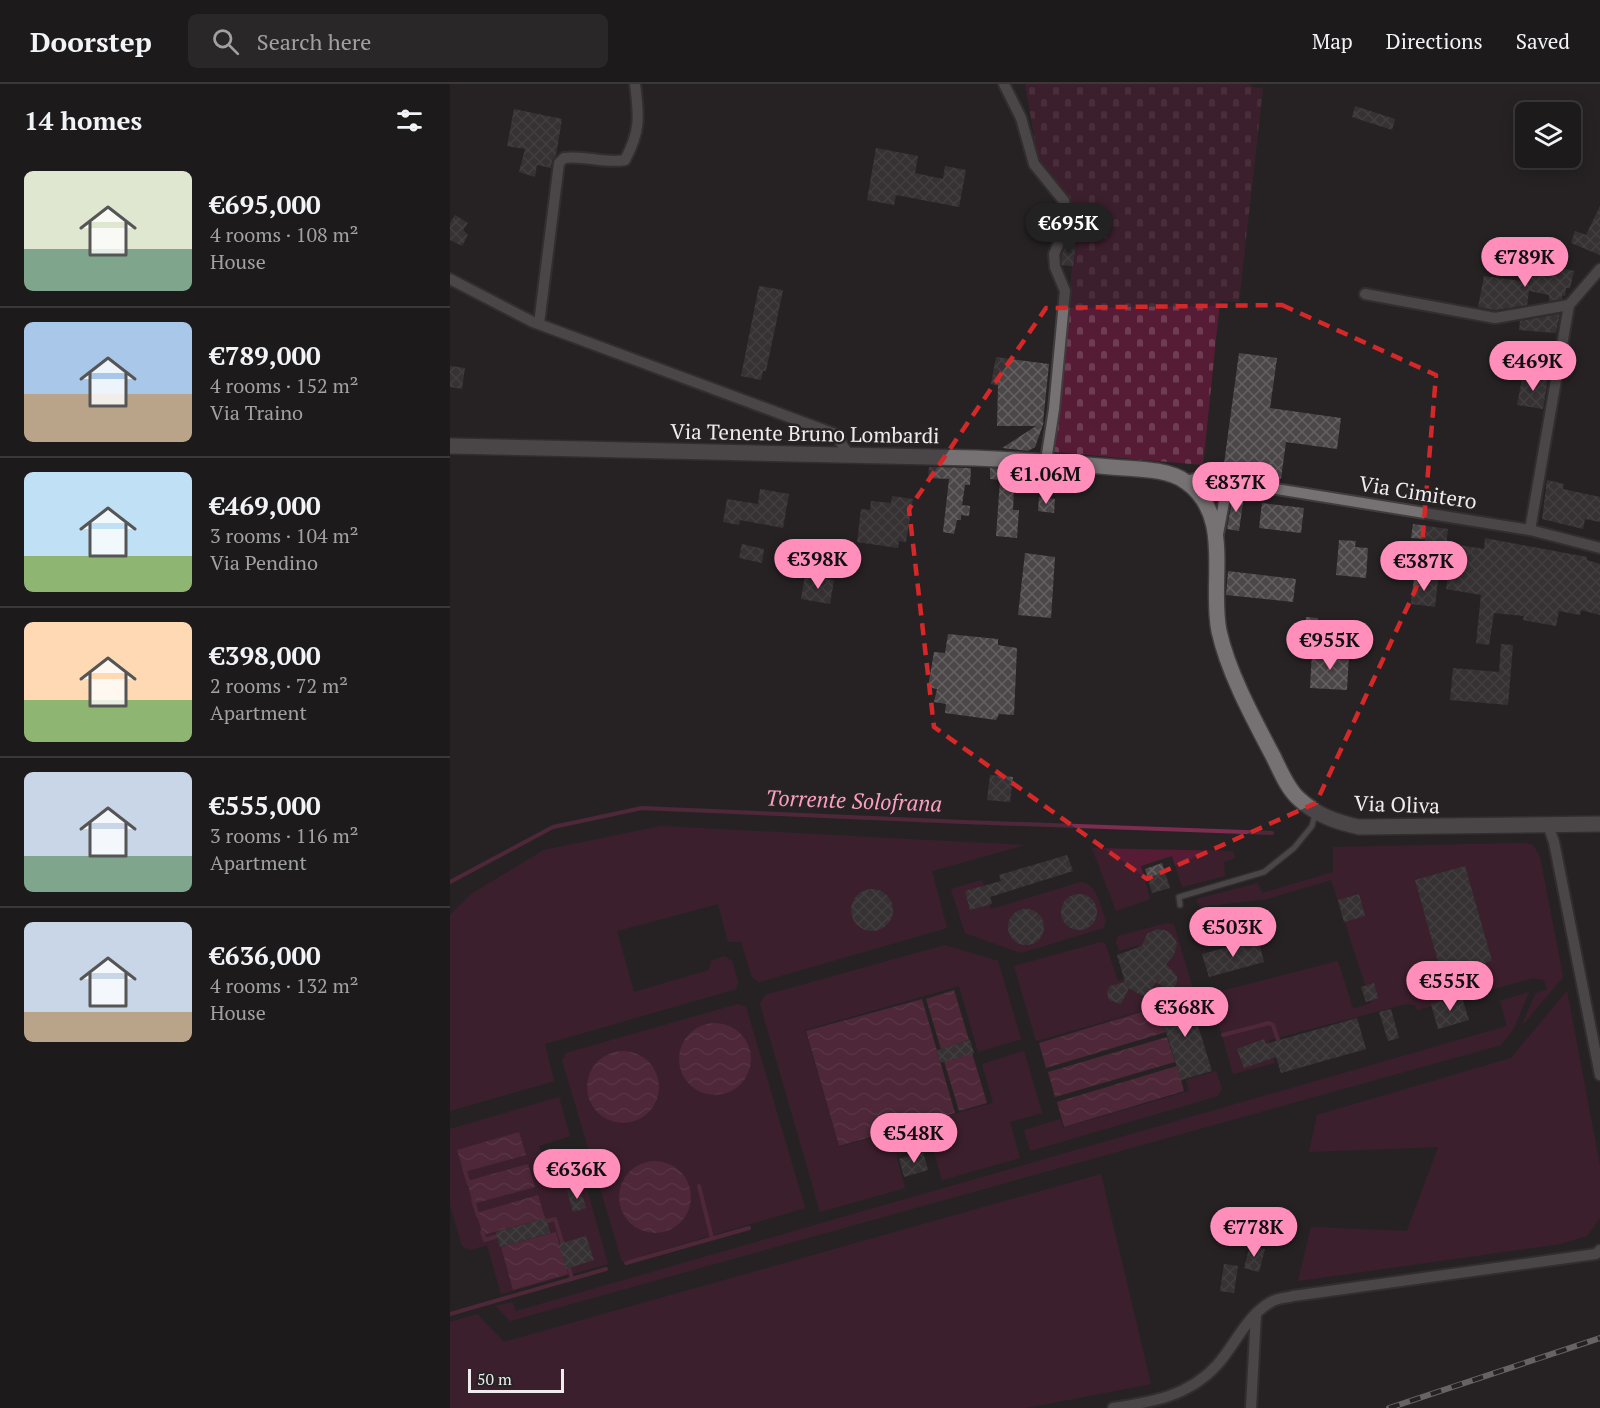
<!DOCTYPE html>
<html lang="en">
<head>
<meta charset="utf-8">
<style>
	body { margin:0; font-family:"PT Serif",serif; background:#2a2728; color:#f1f3f6; height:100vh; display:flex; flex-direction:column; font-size:22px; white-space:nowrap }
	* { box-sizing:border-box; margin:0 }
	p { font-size:20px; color:#a0a1a3 }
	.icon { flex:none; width:33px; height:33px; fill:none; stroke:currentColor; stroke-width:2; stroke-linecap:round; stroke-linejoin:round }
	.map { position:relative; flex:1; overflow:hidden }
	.details { display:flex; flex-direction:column; background:#1d1a1b; width:450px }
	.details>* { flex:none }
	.fabs { position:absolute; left:1065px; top:18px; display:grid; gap:12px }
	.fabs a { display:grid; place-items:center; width:66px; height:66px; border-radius:9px; background:#1d1a1b; box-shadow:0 3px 15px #0003,0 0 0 2px #3b383a; font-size:30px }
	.scale { position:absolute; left:18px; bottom:15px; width:96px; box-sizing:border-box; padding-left:6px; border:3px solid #eeebec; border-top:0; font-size:16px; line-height:21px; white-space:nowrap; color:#eeebec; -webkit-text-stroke:4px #272324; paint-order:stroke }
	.price { position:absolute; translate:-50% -51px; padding:0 14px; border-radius:21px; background:#ff8eba; color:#111; font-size:20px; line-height:39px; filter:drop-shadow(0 2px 3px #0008) }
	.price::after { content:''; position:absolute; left:50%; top:36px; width:18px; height:14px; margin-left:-9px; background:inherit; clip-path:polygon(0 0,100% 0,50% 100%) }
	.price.current { background:#222; color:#fff }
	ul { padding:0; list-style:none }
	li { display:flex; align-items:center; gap:18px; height:150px; padding:0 24px }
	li+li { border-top:2px solid #3b383a }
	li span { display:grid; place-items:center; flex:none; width:168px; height:120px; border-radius:9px; color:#555 }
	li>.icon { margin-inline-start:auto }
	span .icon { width:72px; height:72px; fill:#fffc; stroke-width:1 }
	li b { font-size:26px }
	h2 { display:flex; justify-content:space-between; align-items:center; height:72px; padding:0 24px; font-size:26px }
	header { display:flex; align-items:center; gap:36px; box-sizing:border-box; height:84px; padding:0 30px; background:#1d1a1b; border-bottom:2px solid #3b383a }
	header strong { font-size:28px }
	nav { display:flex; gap:33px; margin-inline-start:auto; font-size:21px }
	.search { width:420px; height:54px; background:#2a2728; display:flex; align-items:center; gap:15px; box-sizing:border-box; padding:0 21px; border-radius:9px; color:#a0a1a3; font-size:22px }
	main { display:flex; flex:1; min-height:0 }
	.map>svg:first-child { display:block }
	.green { fill:#561c35 }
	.cemetery { fill:url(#cemetery-stones) }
	.water { fill:url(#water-waves) }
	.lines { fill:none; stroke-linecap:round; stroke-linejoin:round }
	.stream { stroke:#7e2d50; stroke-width:4 }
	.building { fill:url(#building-cross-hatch) }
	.lane-casing { stroke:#413d3e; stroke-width:8 }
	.street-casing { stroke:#413d3e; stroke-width:14 }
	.secondary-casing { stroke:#413d3e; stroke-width:18 }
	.lane { stroke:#767172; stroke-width:5 }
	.street { stroke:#767172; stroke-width:10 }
	.secondary { stroke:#767172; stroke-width:15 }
	.rail-casing { stroke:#b6b2b3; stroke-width:6 }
	.rail { stroke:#272324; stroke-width:4; stroke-dasharray:11; stroke-linecap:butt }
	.marked { fill:none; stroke:#d62828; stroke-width:4.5; stroke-dasharray:12 8; stroke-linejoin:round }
	.labels { text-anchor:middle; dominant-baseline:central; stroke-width:5; stroke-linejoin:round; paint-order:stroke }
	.street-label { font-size:21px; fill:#eeebec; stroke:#272324 }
	.water-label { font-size:22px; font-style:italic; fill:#fb9ec0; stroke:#272324 }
</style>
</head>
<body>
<header>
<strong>Doorstep</strong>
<div class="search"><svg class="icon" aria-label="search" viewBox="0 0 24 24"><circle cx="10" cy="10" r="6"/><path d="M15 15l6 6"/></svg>Search here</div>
<nav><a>Map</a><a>Directions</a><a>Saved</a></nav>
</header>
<main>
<section class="details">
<h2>14 homes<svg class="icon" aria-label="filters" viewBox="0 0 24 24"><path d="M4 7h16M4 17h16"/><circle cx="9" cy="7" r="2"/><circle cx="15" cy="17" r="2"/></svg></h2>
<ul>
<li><span style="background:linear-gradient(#dfe7d0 65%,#7fa58c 0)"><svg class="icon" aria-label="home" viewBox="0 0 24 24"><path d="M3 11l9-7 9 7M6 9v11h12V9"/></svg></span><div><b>€695,000</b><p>4 rooms · 108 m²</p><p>House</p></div></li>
<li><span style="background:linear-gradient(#a9c7e8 60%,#b9a48a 0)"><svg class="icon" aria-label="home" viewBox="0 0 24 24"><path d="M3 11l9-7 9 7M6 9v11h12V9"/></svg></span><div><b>€789,000</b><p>4 rooms · 152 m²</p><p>Via Traino</p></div></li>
<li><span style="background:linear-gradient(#bfe0f5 70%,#8fb573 0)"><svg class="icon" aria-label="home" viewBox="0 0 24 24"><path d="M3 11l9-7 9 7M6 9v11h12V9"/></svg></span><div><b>€469,000</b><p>3 rooms · 104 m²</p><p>Via Pendino</p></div></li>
<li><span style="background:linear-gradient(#ffd9b3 65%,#8fb573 0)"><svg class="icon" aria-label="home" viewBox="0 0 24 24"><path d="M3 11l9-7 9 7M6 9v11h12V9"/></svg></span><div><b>€398,000</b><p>2 rooms · 72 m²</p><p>Apartment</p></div></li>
<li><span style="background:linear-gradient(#c9d6e8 70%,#7fa58c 0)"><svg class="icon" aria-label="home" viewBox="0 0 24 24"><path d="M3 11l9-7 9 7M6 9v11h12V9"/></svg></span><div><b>€555,000</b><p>3 rooms · 116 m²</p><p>Apartment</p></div></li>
<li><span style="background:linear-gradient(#c9d6e8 75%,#b9a48a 0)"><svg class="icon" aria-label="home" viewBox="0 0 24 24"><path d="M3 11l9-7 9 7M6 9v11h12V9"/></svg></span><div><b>€636,000</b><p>4 rooms · 132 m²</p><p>House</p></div></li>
</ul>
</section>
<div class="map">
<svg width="1150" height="1324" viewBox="0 0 1150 1324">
	<defs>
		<pattern id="cemetery-stones" width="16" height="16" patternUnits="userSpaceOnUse" patternTransform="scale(1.5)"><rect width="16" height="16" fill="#561c35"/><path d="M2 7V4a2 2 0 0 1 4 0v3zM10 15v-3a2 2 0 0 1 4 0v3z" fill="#6f3d52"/></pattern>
		<pattern id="water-waves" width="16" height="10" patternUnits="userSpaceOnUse" patternTransform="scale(1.5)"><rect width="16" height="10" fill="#7e2d50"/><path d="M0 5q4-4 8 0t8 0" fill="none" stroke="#914c69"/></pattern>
		<pattern id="building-cross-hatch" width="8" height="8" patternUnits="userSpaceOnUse" patternTransform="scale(1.5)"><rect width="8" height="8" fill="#4b4647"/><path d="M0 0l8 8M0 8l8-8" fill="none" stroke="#656162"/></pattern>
	</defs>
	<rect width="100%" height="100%" fill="#272324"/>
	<g class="green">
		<path d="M211,742L575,761L482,787L497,844L309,898L302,893L291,858H278L268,820L167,847L184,908L259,886L261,877L274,872L282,877L288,897L286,905L95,960L104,997L0,1027V831L21,810L94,766Z"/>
		<path d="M1074,759L1083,761L1090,773L1113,893L1071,943L1086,909L1097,906L1094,896L1083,894L967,926L965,921L956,920L819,956L825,979L783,990L760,910L888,877L903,925L921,919L881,796L817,815L750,823L746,816L750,814L808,799L812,809L883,788V763Z"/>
		<path d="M642,764L783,767L785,774L774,778L775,792L732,803L722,772L691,782L700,815L666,827Z"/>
		<path d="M532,796L541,825L631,798C648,800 650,823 656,837L653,844L571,869L515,849L501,805Z"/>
		<path d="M717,839L724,841L745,912L586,957L564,882L651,858L655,859L668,897L697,887L688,861L669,867L666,858L668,852Z"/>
		<path d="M495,861L548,877L571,955L528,968L509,902L355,946L389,1063L543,1019L532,980L574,967L592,1029L560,1038L570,1074L492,1096L482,1061L446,1071L455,1104L370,1128L310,920L315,911Z"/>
		<path d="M1117,907L1150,1082V1134L1137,1152L1110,1160L848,1197L861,1143L957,1147L988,1063L859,1068L867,1031L1061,974Z"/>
		<path d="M1079,908L1064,944L1051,961L60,1237L46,1222L62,1218L66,1227L1057,942L1050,917Z"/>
		<path d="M288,920L296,923L355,1124L172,1178L112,976L116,969Z"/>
		<path d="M766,987L772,1004L768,1012L580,1067L574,1046L610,1035L613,1044L739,1007L736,996Z"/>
		<path d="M109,1013L120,1052L89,1062L93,1076L126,1067L158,1180L51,1210L37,1161L20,1166L12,1162L0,1121V1045Z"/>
		<path d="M651,1090L701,1300L576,1324H0V1238L27,1230L54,1258Z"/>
	</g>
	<path class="cemetery" d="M575,0H801L802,3L813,4L789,218L770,217L753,381L604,368L617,245L622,182L609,181L612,156H619L620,135L618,114L589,81Z"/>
	<g class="water">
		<path d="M504,906L519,956L491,965L476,915Z"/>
		<path d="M472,915L505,1029L389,1062L356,947Z"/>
		<path d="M708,923L716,948L596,984L589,959Z"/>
		<circle cx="265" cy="975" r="36"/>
		<path d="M717,953L725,978L605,1013L598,988Z"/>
		<circle cx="173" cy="1003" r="36"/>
		<path d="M522,969L537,1019L509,1027L494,977Z"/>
		<path d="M727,982L734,1007L614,1043L607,1018Z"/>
		<path d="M69,1048L76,1071L14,1088L7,1066Z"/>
		<circle cx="205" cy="1113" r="36"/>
		<path d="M78,1080L85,1103L23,1120L17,1097Z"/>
		<path d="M88,1111L95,1134L33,1151L26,1129Z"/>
		<path d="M106,1148L118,1190L63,1206L51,1163Z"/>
	</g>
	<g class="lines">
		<g class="stream">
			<path d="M0,798L103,743L192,724L514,738L822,749"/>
			<path d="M773,951L819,939L823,941L828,956"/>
			<path d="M14,1084L19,1100"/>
			<path d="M249,1102L262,1154"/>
			<path d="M23,1116L28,1132"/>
			<path d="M93,1138L105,1135L113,1161"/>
			<path d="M32,1148L35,1156L51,1151"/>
			<path d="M176,1179L299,1144"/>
			<path d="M118,1180L122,1195"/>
			<path d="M0,1230L156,1185"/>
		</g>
	</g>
	<g class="building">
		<path d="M905,22L945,35L942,46L902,33Z"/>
		<path d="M64,25L112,35L106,71L102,77L101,84L87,81L85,93L69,88L75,65L57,62Z"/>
		<path d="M426,64L468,72L465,89L493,95L495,82L516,86L509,123L446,111L444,121L417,116Z"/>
		<path d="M1150,122V171L1121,159L1125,147L1136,151Z"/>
		<path d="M5,131L18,139L13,146L18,151L12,162L0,156V139Z"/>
		<path d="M618,156L626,157L623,182L612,181V171Z"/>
		<path d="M1083,179L1124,187L1120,204H1116L1115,212L1112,211V215L1099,217V211L1079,207L1077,221L1045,226L1028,223L1034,192L1078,198Z"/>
		<path d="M309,202L333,206L316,287H313L311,296L291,292Z"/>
		<path d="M1110,230L1106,249L1069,246L1070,237Z"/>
		<path d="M789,269L827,274L820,324L891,334L887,365L836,358L831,395L773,387Z"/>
		<path d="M546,273L599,280L593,338H594L585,363L578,367L552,364L586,342H547L548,301L541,300Z"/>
		<path d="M0,282L15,284L12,305L0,303Z"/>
		<path d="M1073,290L1098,295L1093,325L1067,321Z"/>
		<path d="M479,383L521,384L520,401H515L512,421L520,422L519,432L511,431V436H507L504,450L493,448L499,395L478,394Z"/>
		<path d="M540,384L565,386L563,426H569L567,454L546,452L550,396L540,395Z"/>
		<path d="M1097,396L1114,400L1113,405L1150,413V438L1135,435L1133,445L1092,435Z"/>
		<path d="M310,405L339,410L333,444L290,436L289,441L273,438L277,415L308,420Z"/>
		<path d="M783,411L794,412L789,447L777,445Z"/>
		<path d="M442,412L463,415L456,458L449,457L448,464L407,458L411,425L420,426L421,417L441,419Z"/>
		<path d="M589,413L605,415L604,429L588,427Z"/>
		<path d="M812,419L854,424L851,449L809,444Z"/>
		<path d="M963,440L998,445L996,463L974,461L975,455L961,454Z"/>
		<path d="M1035,454L1137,473V476L1150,480V531L1131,526L1130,531L1109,527L1106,542L1073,536L1074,532L1044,529L1039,561L1026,559L1031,511L996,505L1003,460L1034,465Z"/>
		<path d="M889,456L906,457L905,463L918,464L916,494L886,491Z"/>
		<path d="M292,460L314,465L312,479L289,474Z"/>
		<path d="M575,469L605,473L601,534L568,531Z"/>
		<path d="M778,487L846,495L843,518L776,511Z"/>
		<path d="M355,491L384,496L380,520L351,515Z"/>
		<path d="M964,493L988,496L985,523L961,520Z"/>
		<path d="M856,533L868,534L867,547L855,546Z"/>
		<path d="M498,550L548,555V561L567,564L564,631L549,630L546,636L495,629L496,620L484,618L487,605L478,603L484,568L495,569Z"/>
		<path d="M1051,560L1063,561L1058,621L1000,616L1003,584L1049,588Z"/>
		<path d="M862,568L899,570L897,606L860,604Z"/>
		<path d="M540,691L563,693L560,718L537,716Z"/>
		<path d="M617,771L623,787L540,813L542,820L520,826L515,807L551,797L549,791Z"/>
		<path d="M712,779L720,804L702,809L695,785Z"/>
		<path d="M1015,782L1042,877L992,891L965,796Z"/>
		<circle cx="422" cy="826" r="21"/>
		<circle cx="629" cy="828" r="18"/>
		<path d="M909,810L915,832L894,838L888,816Z"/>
		<circle cx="576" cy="843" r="18"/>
		<path d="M707,845L718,847L725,855L727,860L724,871L716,880L727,892V898L722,908L706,898L697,913L689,910L679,904L671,920L659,916L657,908L660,902L675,898L667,871L692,862L697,850Z"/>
		<path d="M808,855L814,878L759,893L752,870Z"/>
		<path d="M924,899L928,914L916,918L911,903Z"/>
		<path d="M1011,911L1019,936L988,945L981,920Z"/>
		<path d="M739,913L762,987L731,996L708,922Z"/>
		<path d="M941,925L949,954L938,957L929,928Z"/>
		<path d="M907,934L916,965L831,989L826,973L794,984L787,965L814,955L816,960Z"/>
		<path d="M520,956L524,969L490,979L487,966Z"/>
		<path d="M473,1068L478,1086L454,1093L449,1075Z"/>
		<path d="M118,1072L122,1084L106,1088L103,1077Z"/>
		<path d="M130,1103L136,1124L123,1128L117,1107Z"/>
		<path d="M96,1134L100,1149L50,1163L46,1148Z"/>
		<path d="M136,1152L144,1176L116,1185L109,1160Z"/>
		<path d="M800,1161L815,1165L809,1188L794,1184Z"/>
		<path d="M774,1180L788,1182L784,1209L770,1207Z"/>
	</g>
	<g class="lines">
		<defs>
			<path id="lane" d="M730,821L729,813L814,788L844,764L862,742L865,730"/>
			<g id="street">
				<path d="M554,0L571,34L584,80L614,117L615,131L613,150L604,170L605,183L615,207L604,325L596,377"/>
				<path d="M0,195L83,238L385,350L399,371"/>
				<path d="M915,210L1045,234L1119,221"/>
				<path d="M89,240L109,79L114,74C135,71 155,80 175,76C191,46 189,32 185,0"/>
				<path d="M736,397L752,393L1080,446L1150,464"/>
				<path d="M755,417L778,397"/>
				<path d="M1080,446L1119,221L1150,185"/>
				<path d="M768,450L778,397"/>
				<path d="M1098,741L1104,758L1150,991"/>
				<path d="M663,1324C702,1318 739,1312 767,1281C785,1261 797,1231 821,1218C827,1214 837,1214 843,1212L1146,1170L1150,1166"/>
				<path d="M801,1324L806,1230"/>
			</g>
			<path id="secondary" d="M0,362L525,374C571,376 616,379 661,383C683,385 718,384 736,398C784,432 759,498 769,547C778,588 803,634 823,672C830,686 837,704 848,714C866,731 886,738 909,743L1150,740"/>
		</defs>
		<use href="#lane" class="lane-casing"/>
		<use href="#street" class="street-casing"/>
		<use href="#secondary" class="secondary-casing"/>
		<use href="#lane" class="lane"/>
		<use href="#street" class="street"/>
		<use href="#secondary" class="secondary"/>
		<defs>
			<path id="rail" d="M939,1324L1150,1254"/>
		</defs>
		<use href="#rail" class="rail-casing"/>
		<use href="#rail" class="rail"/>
	</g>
	<path d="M0 0H1150V1324H0ZM832,221L986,291L969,498L866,719L697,795L484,643L459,425L596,224Z" fill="#272324" fill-opacity=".55" fill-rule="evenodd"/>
	<path class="marked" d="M832,221L986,291L969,498L866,719L697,795L484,643L459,425L596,224Z"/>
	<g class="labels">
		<g class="street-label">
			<text transform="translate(355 349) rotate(1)">Via Tenente Bruno Lombardi</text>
			<text transform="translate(968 408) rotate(9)">Via Cimitero</text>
			<text transform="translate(947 720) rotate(2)">Via Oliva</text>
		</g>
		<g class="water-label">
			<text transform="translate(404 716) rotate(2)">Torrente Solofrana</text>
		</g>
	</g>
</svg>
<div class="fabs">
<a><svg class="icon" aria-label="layers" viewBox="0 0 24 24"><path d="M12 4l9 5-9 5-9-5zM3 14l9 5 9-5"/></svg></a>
</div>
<div class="scale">50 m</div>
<b class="price current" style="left:619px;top:170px">€695K</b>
<b class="price" style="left:1075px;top:204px">€789K</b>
<b class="price" style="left:1083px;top:308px">€469K</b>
<b class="price" style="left:596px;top:421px">€1.06M</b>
<b class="price" style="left:786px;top:429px">€837K</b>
<b class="price" style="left:368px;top:506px">€398K</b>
<b class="price" style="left:974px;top:508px">€387K</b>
<b class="price" style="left:880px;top:587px">€955K</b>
<b class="price" style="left:783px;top:874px">€503K</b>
<b class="price" style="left:1000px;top:928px">€555K</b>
<b class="price" style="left:735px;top:954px">€368K</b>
<b class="price" style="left:464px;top:1080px">€548K</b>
<b class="price" style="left:127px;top:1116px">€636K</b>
<b class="price" style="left:804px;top:1174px">€778K</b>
</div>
</main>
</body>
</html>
